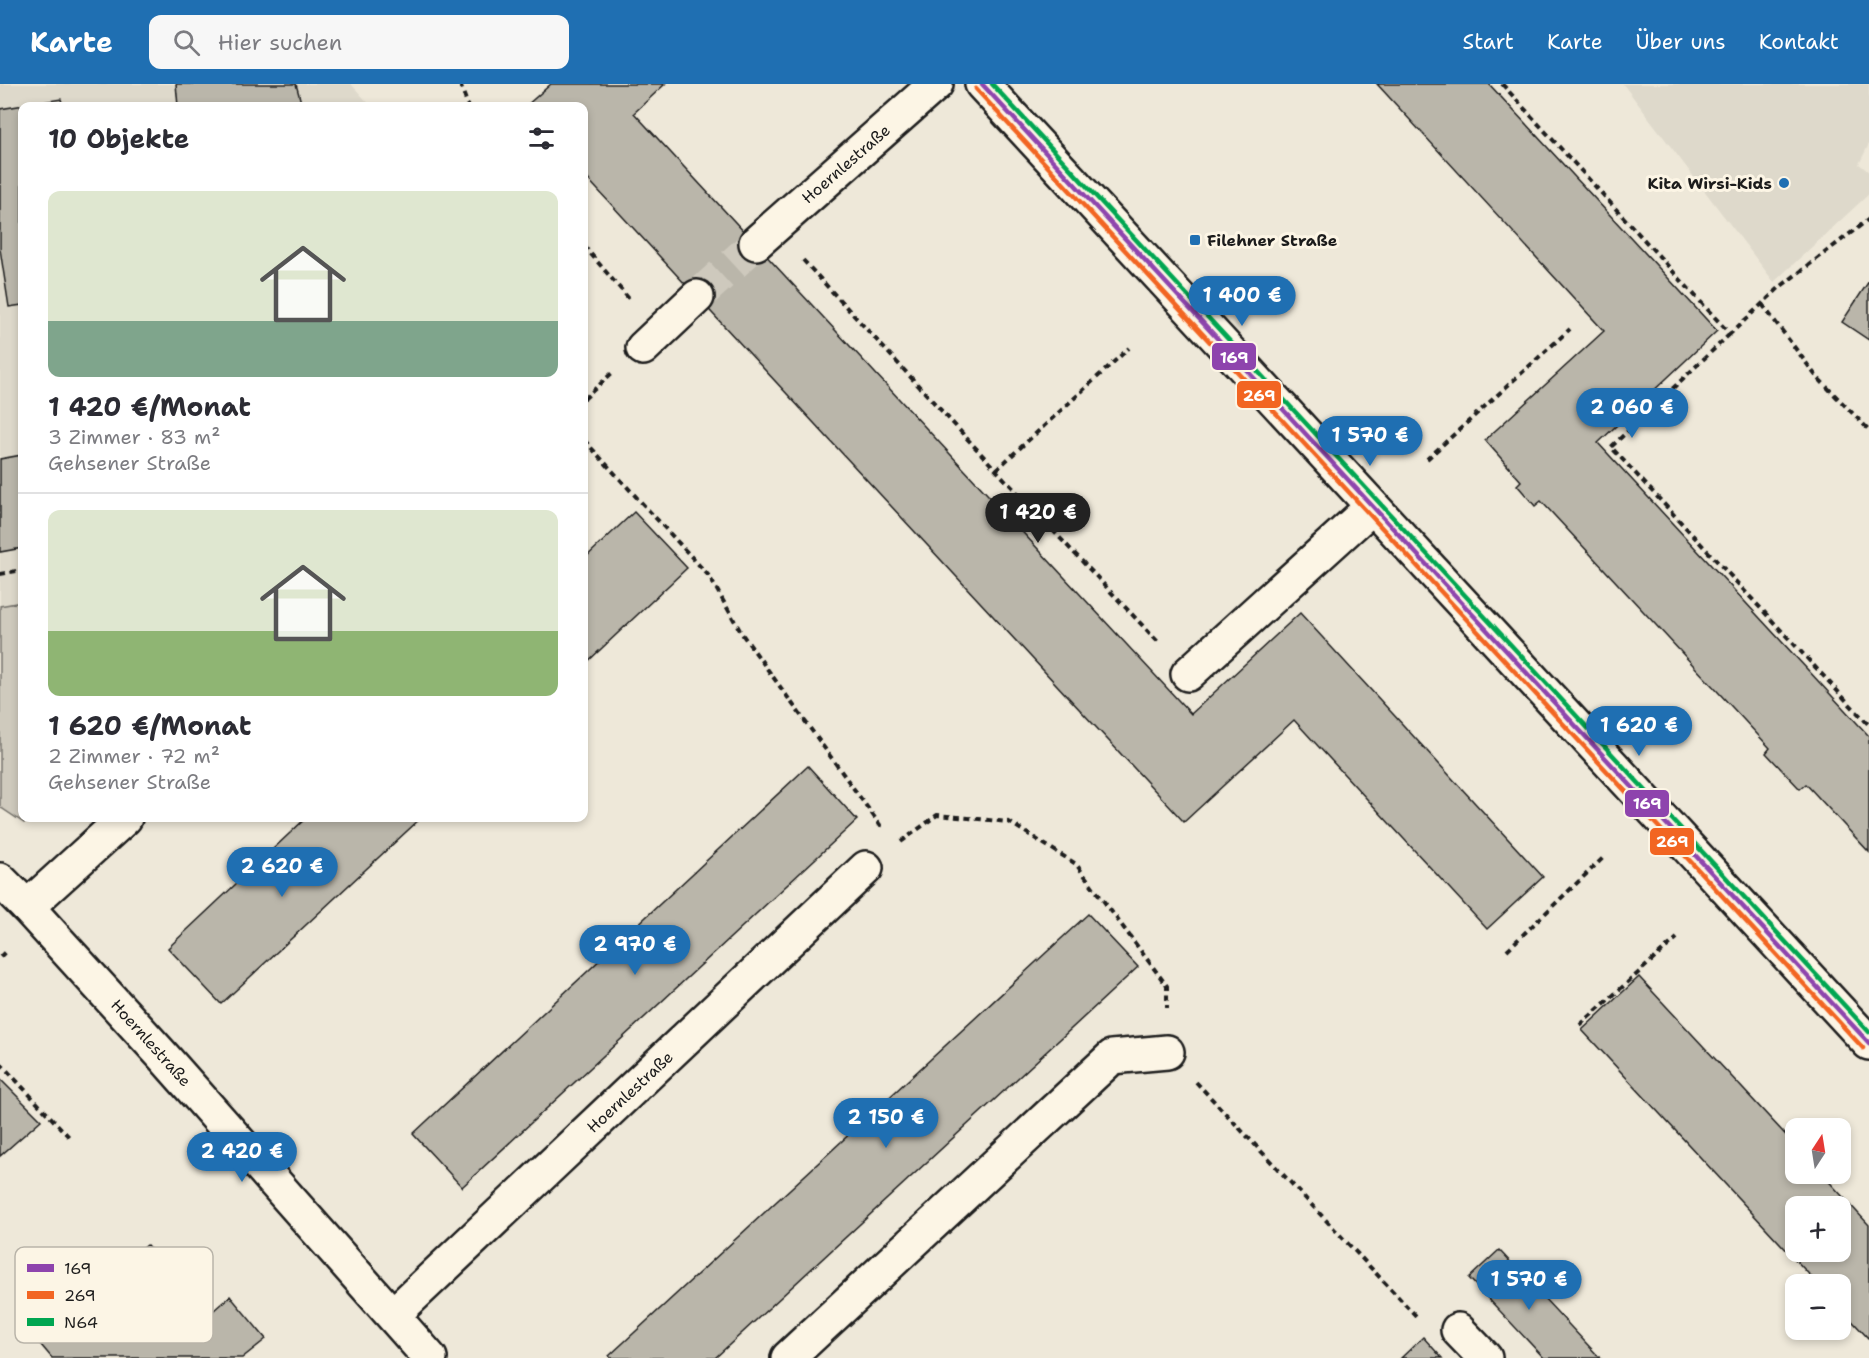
<!DOCTYPE html>
<html lang="de">
<head>
<meta charset="utf-8">
<style>
	body { margin:0; font-family:"Shantell Sans",sans-serif; background:#f7f7f7; color:#2b2b33; height:100vh; display:flex; flex-direction:column; font-size:22px; white-space:nowrap }
	* { box-sizing:border-box; margin:0 }
	p { font-size:20px; color:#7c7c81 }
	.icon { flex:none; width:33px; height:33px; fill:none; stroke:currentColor; stroke-width:2; stroke-linecap:round; stroke-linejoin:round }
	.map { position:relative; flex:1; overflow:hidden }
	.panel { position:absolute; left:18px; top:18px; width:570px; height:720px; display:flex; flex-direction:column; background:#fff; border-radius:12px; box-shadow:0 3px 9px #0003 }
	.panel>* { flex:none }
	.needle { width:39px; rotate:12deg }
	.fabs { position:absolute; left:1785px; top:1034px; display:grid; gap:12px }
	.fabs a { display:grid; place-items:center; width:66px; height:66px; border-radius:12px; background:#fff; box-shadow:0 3px 9px #0003; font-size:30px }
	.price { position:absolute; translate:-50% -51px; padding:0 14px; border-radius:21px; background:#1f6fb2; color:#fff; font-size:20px; line-height:39px; filter:drop-shadow(0 2px 3px #0008) }
	.price::after { content:''; position:absolute; left:50%; top:36px; width:18px; height:14px; margin-left:-9px; background:inherit; clip-path:polygon(0 0,100% 0,50% 100%) }
	.price.current { background:#222; color:#fff }
	ul { padding:0; list-style:none }
	li { display:grid; align-content:center; gap:12px; height:318px; padding:0 30px }
	li+li { border-top:2px solid #e1e1e2 }
	li span { display:grid; place-items:center; height:186px; border-radius:12px; color:#555 }
	li>.icon { margin-inline-start:auto }
	span .icon { width:108px; height:108px; fill:#fffc; stroke-width:1 }
	li b { font-size:26px }
	h2 { display:flex; justify-content:space-between; align-items:center; height:72px; padding:0 30px; font-size:26px }
	header { display:flex; align-items:center; gap:36px; box-sizing:border-box; height:84px; padding:0 30px; background:#1f6fb2; color:#fff }
	header strong { font-size:28px }
	nav { display:flex; gap:33px; margin-inline-start:auto; font-size:21px }
	.search { width:420px; height:54px; background:#f7f7f7; display:flex; align-items:center; gap:15px; box-sizing:border-box; padding:0 21px; border-radius:12px; color:#7c7c81; font-size:22px }
	.map>svg:first-child { display:block }
	.built { fill:#ded9cb }
	.green { fill:#cfcabd; stroke:#76736c; stroke-width:1.5 }
	.building { fill:#bab6aa; stroke:#1c1c1c; stroke-width:1.5; fill-rule:evenodd }
	.lines { fill:none; stroke-linecap:round; stroke-linejoin:round }
	.minor-tunnel { stroke:#cec9bd; stroke-width:33; stroke-dasharray:33 16; stroke-linecap:butt }
	.minor-casing { stroke:#1c1c1c; stroke-width:38 }
	.major-casing { stroke:#1c1c1c; stroke-width:38 }
	.path { stroke:#1c1c1c; stroke-width:4; stroke-dasharray:6 4.5; stroke-linecap:butt }
	.minor { stroke:#fcf5e5; stroke-width:33 }
	.major { stroke:#fcf5e5; stroke-width:33 }
	.bus-1-casing { stroke:#fcf5e5; stroke-width:9 }
	.bus-2-casing { stroke:#fcf5e5; stroke-width:9 }
	.bus-3-casing { stroke:#fcf5e5; stroke-width:9 }
	.bus-1 { stroke:#8e44ad; stroke-width:4.5 }
	.bus-2 { stroke:#f26522; stroke-width:4.5 }
	.bus-3 { stroke:#00a651; stroke-width:4.5 }
	.poi-dot { fill:#1f6fb2; stroke:#fcf5e5; stroke-width:2 }
	.labels { text-anchor:middle; dominant-baseline:central; stroke-width:6; stroke-linejoin:round; paint-order:stroke }
	.street-label { font-size:16px; fill:#1c1c1c; stroke:#fcf5e5 }
	.poi-label { font-size:16px; font-weight:bold; fill:#1c1c1c; stroke:#fcf5e5; text-anchor:end }
	.key { fill:#fcf5e5; stroke:#b9b4a9; stroke-width:1.5 }
	.key-label { font-size:16px; fill:#1c1c1c }
	.line-badge { stroke:#fcf5e5; stroke-width:2 }
	.badge-label { font-size:16px; text-anchor:middle; font-weight:bold; fill:#fff }
</style>
</head>
<body>
<header>
<strong>Karte</strong>
<div class="search"><svg class="icon" aria-label="search" viewBox="0 0 24 24"><circle cx="10" cy="10" r="6"/><path d="M15 15l6 6"/></svg>Hier suchen</div>
<nav><a>Start</a><a>Karte</a><a>Über uns</a><a>Kontakt</a></nav>
</header>
<div class="map">
<svg width="1869" height="1274" viewBox="0 0 1869 1274">
	<rect width="100%" height="100%" fill="#eee8d9"/>
	<filter id="ink" filterUnits="userSpaceOnUse"><feTurbulence type="fractalNoise" baseFrequency=".0167" numOctaves="2"/><feDisplacementMap in="SourceGraphic" scale="12" xChannelSelector="R" yChannelSelector="G"/><feConvolveMatrix kernelMatrix="1 2 1 2 8 2 1 2 1" color-interpolation-filters="sRGB"/></filter>
	<g filter="url(#ink)">
		<g class="built">
			<path d="M0,0H351L371,22H22V734H30L24,739L0,723Z"/>
			<path d="M1623,0H1869V60L1859,80L1869,88V110L1774,198Z"/>
		</g>
		<path class="green" d="M22,518V734H30L24,739L0,723V522Z"/>
		<g class="building">
			<path d="M176,0H296L302,22H178Z"/>
			<path d="M551,0H665L634,29L1191,630L1300,529L1543,793L1487,845L1294,636L1184,738L584,91V22H526Z"/>
			<path d="M1377,0H1489L1717,247L1598,359L1869,652V768L1806,700L1800,705L1766,669L1770,664L1541,417L1535,422L1517,401L1521,397L1485,356L1604,247Z"/>
			<path d="M61,15L63,22H22V221L9,223L0,165V25Z"/>
			<path d="M1869,197V256L1842,238Z"/>
			<path d="M22,371V464L0,468V375Z"/>
			<path d="M634,428L687,484L584,581V475Z"/>
			<path d="M808,682L857,736L462,1103L413,1050Z"/>
			<path d="M306,734H421L221,920L168,864Z"/>
			<path d="M1088,830L1138,883L715,1274H611L609,1272Z"/>
			<path d="M1639,893L1796,1062V1089H1821L1869,1141V1255L1840,1224V1200H1818L1582,946ZM1796,1122H1840V1167H1796Z"/>
			<path d="M0,995L41,1036L0,1072Z"/>
			<path d="M147,1161L206,1233L230,1212L266,1255L242,1274H52L36,1255Z"/>
			<path d="M1499,1166L1600,1274H1544L1469,1194Z"/>
			<path d="M1423,1253L1442,1274H1401Z"/>
		</g>
		<g class="lines">
			<path class="minor-tunnel" d="M697,213L756,159"/>
			<defs>
				<g id="minor">
					<path d="M756,159L936,0"/>
					<path d="M643,264L697,213"/>
					<path d="M1188,590L1372,423"/>
					<path d="M0,796L27,823L162,971L430,1274"/>
					<path d="M27,823L125,734"/>
					<path d="M393,1231L866,784"/>
					<path d="M1458,1246L1485,1274"/>
					<path d="M788,1274L1112,973L1167,968"/>
				</g>
				<path id="major" d="M982,0L1869,959"/>
			</defs>
			<use href="#minor" class="minor-casing"/>
			<use href="#major" class="major-casing"/>
			<g class="path">
				<path d="M460,0L468,22"/>
				<path d="M1502,0L1730,250L1780,203L1869,135"/>
				<path d="M584,162L630,216"/>
				<path d="M803,176L996,386L1159,559"/>
				<path d="M1762,220L1816,292L1869,346"/>
				<path d="M1730,250L1611,363L1869,641"/>
				<path d="M584,315L612,289"/>
				<path d="M584,356L709,492L742,550L880,741L879,745"/>
				<path d="M1427,375L1570,245"/>
				<path d="M996,386L1129,264"/>
				<path d="M0,490L22,486"/>
				<path d="M901,758L937,731L1009,738L1076,780L1167,902V924"/>
				<path d="M1507,866L1603,774"/>
				<path d="M0,873L6,867"/>
				<path d="M1580,941L1677,854"/>
				<path d="M0,979L70,1054"/>
				<path d="M1196,998L1417,1233"/>
			</g>
			<use href="#minor" class="minor"/>
			<use href="#major" class="major"/>
			<defs>
				<path id="bus-1" d="M982,0L1869,959"/>
				<path id="bus-2" d="M976,5L1863,964"/>
				<path id="bus-3" d="M992,0L1869,948"/>
			</defs>
			<use href="#bus-1" class="bus-1-casing"/>
			<use href="#bus-2" class="bus-2-casing"/>
			<use href="#bus-3" class="bus-3-casing"/>
			<use href="#bus-1" class="bus-1"/>
			<use href="#bus-2" class="bus-2"/>
			<use href="#bus-3" class="bus-3"/>
		</g>
	</g>
	<g class="poi-dot">
		<circle cx="1784" cy="99" r="6"/>
		<rect x="1189" y="150" width="12" height="12" rx="3"/>
	</g>
	<g class="labels">
		<g class="street-label">
			<text transform="translate(846 80) rotate(-41)">Hoernlestraße</text>
			<text transform="translate(151 959) rotate(48)">Hoernlestraße</text>
			<text transform="translate(630 1008) rotate(-43)">Hoernlestraße</text>
		</g>
		<g class="poi-label">
			<text x="1772" y="99">Kita Wirsi-Kids</text>
			<text x="1207" y="156" text-anchor="start">Filehner Straße</text>
		</g>
	</g>
	<rect x="15" y="1163" width="198" height="96" rx="9" class="key"/>
	<rect x="27" y="1180" width="27" height="8" fill="#8e44ad"/>
	<rect x="27" y="1207" width="27" height="8" fill="#f26522"/>
	<rect x="27" y="1234" width="27" height="8" fill="#00a651"/>
	<g class="key-label">
		<text x="64" y="1190">169</text>
		<text x="64" y="1217">269</text>
		<text x="64" y="1244">N64</text>
	</g>
	<g class="line-badge">
		<rect x="1211" y="258" width="46" height="29" rx="6" fill="#8e44ad"/>
		<rect x="1236" y="296" width="46" height="29" rx="6" fill="#f26522"/>
		<rect x="1624" y="705" width="46" height="29" rx="6" fill="#8e44ad"/>
		<rect x="1649" y="743" width="46" height="29" rx="6" fill="#f26522"/>
	</g>
	<g class="badge-label">
		<text x="1234" y="279">169</text>
		<text x="1259" y="317">269</text>
		<text x="1647" y="725">169</text>
		<text x="1672" y="763">269</text>
	</g>
</svg>
<div class="fabs">
<a><svg class="needle" viewBox="-14 -14 28 28"><path d="M0-13l5 13h-10z" fill="#e53935"/><path d="M0 13l5-13h-10z" fill="#7c7c81"/></svg></a>
<a>+</a>
<a>−</a>
</div>
<b class="price" style="left:1242px;top:243px">1 400 €</b>
<b class="price" style="left:1632px;top:355px">2 060 €</b>
<b class="price" style="left:1370px;top:383px">1 570 €</b>
<b class="price current" style="left:1038px;top:460px">1 420 €</b>
<b class="price" style="left:1639px;top:673px">1 620 €</b>
<b class="price" style="left:282px;top:814px">2 620 €</b>
<b class="price" style="left:635px;top:892px">2 970 €</b>
<b class="price" style="left:886px;top:1065px">2 150 €</b>
<b class="price" style="left:242px;top:1099px">2 420 €</b>
<b class="price" style="left:1529px;top:1227px">1 570 €</b>
<section class="panel">
<h2>10 Objekte<svg class="icon" aria-label="filters" viewBox="0 0 24 24"><path d="M4 7h16M4 17h16"/><circle cx="9" cy="7" r="2"/><circle cx="15" cy="17" r="2"/></svg></h2>
<ul>
<li><span style="background:linear-gradient(#dfe7d0 70%,#7fa58c 0)"><svg class="icon" aria-label="home" viewBox="0 0 24 24"><path d="M3 11l9-7 9 7M6 9v11h12V9"/></svg></span><div><b>1 420 €/Monat</b><p>3 Zimmer · 83 m²</p><p>Gehsener Straße</p></div></li>
<li><span style="background:linear-gradient(#dfe7d0 65%,#8fb573 0)"><svg class="icon" aria-label="home" viewBox="0 0 24 24"><path d="M3 11l9-7 9 7M6 9v11h12V9"/></svg></span><div><b>1 620 €/Monat</b><p>2 Zimmer · 72 m²</p><p>Gehsener Straße</p></div></li>
</ul>
</section>
</div>
</body>
</html>
